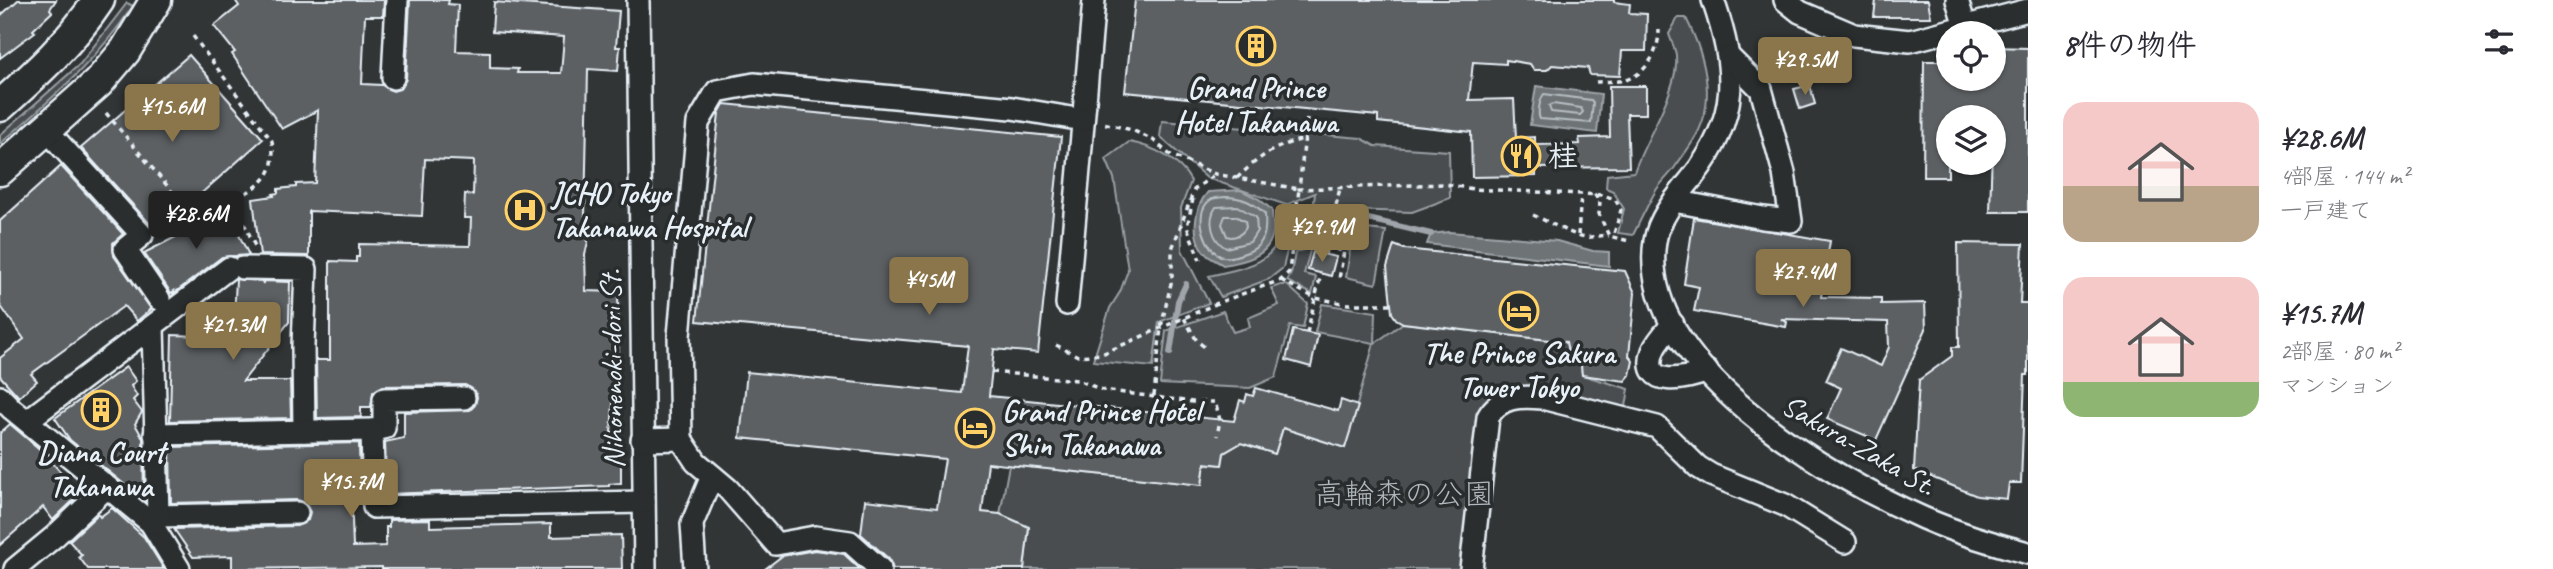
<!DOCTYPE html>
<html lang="ja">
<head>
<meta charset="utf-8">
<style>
	body { margin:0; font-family:Caveat,"Klee One",sans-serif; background:#f2f2f3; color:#2b2b33; height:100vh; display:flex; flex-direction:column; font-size:26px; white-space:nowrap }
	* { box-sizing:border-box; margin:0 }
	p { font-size:23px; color:#7c7c81 }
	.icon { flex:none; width:38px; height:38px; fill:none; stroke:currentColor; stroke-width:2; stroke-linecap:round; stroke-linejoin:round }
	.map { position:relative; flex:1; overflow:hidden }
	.drawer { display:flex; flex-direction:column; background:#fff; width:525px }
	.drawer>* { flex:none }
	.tools { position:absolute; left:1936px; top:21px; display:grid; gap:14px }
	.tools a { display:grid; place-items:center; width:70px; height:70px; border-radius:50%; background:#fff; box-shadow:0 2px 5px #0004; font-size:35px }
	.price { position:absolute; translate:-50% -60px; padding:0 16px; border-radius:7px; background:#8a764a; color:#fff; font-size:23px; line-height:46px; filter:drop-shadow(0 2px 4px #0008) }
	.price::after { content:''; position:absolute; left:50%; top:42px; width:21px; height:16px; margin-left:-10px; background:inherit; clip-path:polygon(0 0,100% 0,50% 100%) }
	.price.current { background:#222; color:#fff }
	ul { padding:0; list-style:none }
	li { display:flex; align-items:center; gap:21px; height:175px; padding:0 35px }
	li span { display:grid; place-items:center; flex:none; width:196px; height:140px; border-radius:21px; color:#555 }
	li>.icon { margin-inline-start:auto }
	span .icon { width:84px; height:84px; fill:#fffc; stroke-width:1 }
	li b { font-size:30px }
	h2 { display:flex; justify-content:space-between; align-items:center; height:84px; padding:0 35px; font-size:30px }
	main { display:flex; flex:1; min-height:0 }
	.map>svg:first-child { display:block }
	.green { fill:#494d4f; stroke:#989fa4; stroke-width:2 }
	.water { fill:#6e7376; stroke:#9fa5aa; stroke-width:2 }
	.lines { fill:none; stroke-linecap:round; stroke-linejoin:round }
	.shore { stroke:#b7bfc4; stroke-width:2 }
	.stream { stroke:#9fa5aa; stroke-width:6 }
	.building { fill:#5c6063; stroke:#e8f1f8; stroke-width:2 }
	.minor-casing { stroke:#e8f1f8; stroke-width:26 }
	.highway-casing { stroke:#e8f1f8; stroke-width:35 }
	.path { stroke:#e8f1f8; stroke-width:3.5; stroke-dasharray:5 5; stroke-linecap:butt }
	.minor { stroke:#2a2d2e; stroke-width:21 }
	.highway { stroke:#2a2d2e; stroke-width:30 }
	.labels { text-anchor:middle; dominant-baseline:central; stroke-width:7; stroke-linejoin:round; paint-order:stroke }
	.poi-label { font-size:30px; font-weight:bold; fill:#e8f1f8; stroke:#2a2d2e }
	.street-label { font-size:30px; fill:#e8f1f8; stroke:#2a2d2e }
	.park-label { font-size:30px; fill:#b0b8bd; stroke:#2a2d2e }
</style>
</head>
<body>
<main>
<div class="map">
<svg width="2028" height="569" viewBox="0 0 2028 569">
	<rect width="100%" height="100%" fill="#323536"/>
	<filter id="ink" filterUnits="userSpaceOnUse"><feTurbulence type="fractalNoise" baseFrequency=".0143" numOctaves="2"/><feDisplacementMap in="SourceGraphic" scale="14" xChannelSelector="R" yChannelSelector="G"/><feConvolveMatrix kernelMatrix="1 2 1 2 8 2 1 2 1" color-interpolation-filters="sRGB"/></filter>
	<g filter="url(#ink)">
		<g class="green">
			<path d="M127,3L133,6C95,63 51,99 0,144V135L80,64Z"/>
			<path d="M1678,18H1686C1704,54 1717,99 1696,136C1690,147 1682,157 1675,167C1669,176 1660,183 1655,192C1647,206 1640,221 1633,235L1618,233L1624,209L1613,191L1606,188L1607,175L1634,172C1645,139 1680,88 1676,55C1675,48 1671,41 1669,34Z"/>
			<path d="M1162,121L1361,138L1375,146L1449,151L1450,198L1412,212L1344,210L1313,213L1315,193L1286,205L1207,178L1160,137Z"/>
			<path d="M1129,142C1152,146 1180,160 1191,181L1181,208L1182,250L1209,303L1159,322L1153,367L1093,361L1110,308L1120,292L1128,270L1114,178L1106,159Z"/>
			<path d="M1335,226L1386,231L1376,284L1346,277L1350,251L1331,247Z"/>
			<path d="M1280,232L1291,234L1283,268L1269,279L1221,297L1209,276C1236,269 1275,266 1280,232Z"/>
			<path d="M1311,247L1304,274L1316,277L1312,294L1287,281L1291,274L1295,253Z"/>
			<path d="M1281,285H1287L1308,304L1303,328L1290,326L1276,377L1250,388L1160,384L1166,331L1223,311L1233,332L1250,327L1248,318L1279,305L1271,288Z"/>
			<path d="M1322,304L1376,312L1375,343L1403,323L1566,342L1569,356H1580L1582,375L1629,389L1624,418L1542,398L1493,408L1471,569H1024L1029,527L1000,514L1009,465L1202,485L1205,464L1222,465L1224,453L1241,443L1275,454L1283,428L1345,448L1374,343L1315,332Z"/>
		</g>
		<g class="water">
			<path d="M1536,86L1601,94L1597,133L1530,125Z"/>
			<path d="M1241,190L1259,199L1272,210C1272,217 1274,226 1273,233C1269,257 1243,262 1223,265C1219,262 1212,259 1208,256C1190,240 1193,208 1208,192Z"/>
			<path d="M1449,232L1557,241L1593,251L1609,252V266L1427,244L1431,234Z"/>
		</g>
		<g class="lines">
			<g class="shore">
				<path d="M1544,94L1591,100L1593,103L1591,123L1540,119C1537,113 1540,99 1544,94Z"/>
				<path d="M1553,104L1581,108L1583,112L1580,115L1551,112L1549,106Z"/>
				<path d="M1225,197C1242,197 1253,202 1265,214C1266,229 1266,244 1250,251C1242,254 1231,259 1223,257C1205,251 1193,214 1209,201C1213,197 1220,198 1225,197Z"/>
				<path d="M1237,206L1256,217L1257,231L1250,242L1226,248C1212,240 1207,220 1216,207Z"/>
				<path d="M1225,216H1235L1245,221L1246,227C1243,234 1234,239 1227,236L1222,224Z"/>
			</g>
			<g class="stream">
				<path d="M1304,221L1364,218L1431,234"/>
				<path d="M1170,353L1178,301L1186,284"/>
			</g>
		</g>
		<g class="building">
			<path d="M18,0H56L50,9L52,12L33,30L35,32L0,58V16Z"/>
			<path d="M235,0H384L383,16H365L362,84L382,85L393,91L400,89L406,79L410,0H449L448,4L458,5L456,51L490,52V68L518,69L517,73H561L564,37L492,32L494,2L619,11L616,47H620L618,71L588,69L585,217L588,242L585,254L586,291L618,292L619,361H616L611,433H621V483L609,484V486L387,494L385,442L404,438V412L470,410L475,405L477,397L475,391L465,385L383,386L373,392L371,407H361V417L317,418L316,360H330V261L356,262V257H359V244L470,246L471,218H464L465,194L473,195L474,161L425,159L422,216L309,211V256L260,255L253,199L274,196L273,194L278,193V189L296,187V184L315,183L318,110L282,129L232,54L235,52L214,26L239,6Z"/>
			<path d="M1135,0H1614V2L1630,4L1629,13L1647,14L1646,51H1622L1620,76L1590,75L1588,68L1552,65L1547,70H1534L1530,64L1506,60V64L1473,62L1469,100L1514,99L1516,138L1535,137V145L1580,144L1579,138L1610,137L1609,86H1646V114H1627L1629,167L1536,168V176L1472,177L1471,132L1378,122V116L1125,92Z"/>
			<path d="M1876,0H1928L1931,17H1874Z"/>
			<path d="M1993,47L2028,48V212H1990L1993,117H1948V177H1923L1924,61H1948V79H1993Z"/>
			<path d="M189,55L263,139L155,234L152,226L81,148Z"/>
			<path d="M1810,85L1815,104L1800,109L1794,89Z"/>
			<path d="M724,104L1061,137L1038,353L994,349L989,396L1234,421L1240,400L1245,402L1247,394L1253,396L1256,388L1338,411L1341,400L1358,406L1345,448L1283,428L1275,454L1241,443L1224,453L1222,465L1205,463L1202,485L988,463L982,512L1000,514L1029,527L1024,569H893L889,559L861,534L865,500L937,508L945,459L740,438L747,372L962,393L968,346L697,321L719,113Z"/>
			<path d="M61,166L123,234L113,243L114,256L151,309L137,321L124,306L31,374L37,381L19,397L0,376V358L24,339L0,305V221Z"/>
			<path d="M227,211L249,255L222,257L173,294L174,291L171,293L144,253Z"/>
			<path d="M1694,218L1830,241L1821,297L1881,298V304L1925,303L1926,329L1876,440L1827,419L1841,388L1826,381L1841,348L1881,366L1889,347L1888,322L1781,319L1787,322L1786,327L1694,311L1699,287L1684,284Z"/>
			<path d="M1958,243L2023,244L2020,303H2028V375H2025L2021,483H2009L2007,499L1977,496L1914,470L1919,380L1952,356V347H1959Z"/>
			<path d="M1394,245L1404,249L1625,271L1635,293L1629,356L1633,361L1630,375L1625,381L1582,375L1580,356L1569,357L1566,342L1403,323L1396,319L1392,313L1387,267Z"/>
			<path d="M1313,252L1336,257L1331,276L1308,270Z"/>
			<path d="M236,279L262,281L263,284V281L290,282L289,322L243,381H290L291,418L170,421L172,335L233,337Z"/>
			<path d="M1293,330L1318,335L1311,367L1286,360Z"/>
			<path d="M126,367L136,381L131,386L137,396L133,400L142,412L135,424L143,438L144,498H141L70,440L55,418Z"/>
			<path d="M10,424L43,452L80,494L53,520L43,507L0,545V433Z"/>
			<path d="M359,443L360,491H351L353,547L386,546V527H389V520L430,519V527L551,524V537L621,535L622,569H382V567L232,569V556L193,557L174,529L297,526L308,520L310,512L304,502L297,500L171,503L170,447Z"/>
			<path d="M112,508L144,537L164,569H88L79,557L82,555L69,541L98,514L100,517Z"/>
			<path d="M815,550L844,554L860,569H765L782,556Z"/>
		</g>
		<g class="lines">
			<defs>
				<g id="minor">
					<path d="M638,0L645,569"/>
					<path d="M1713,0C1737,71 1740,117 1692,178C1677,197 1659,217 1655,241C1636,365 1828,476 1923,518C1957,533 1992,543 2028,553"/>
					<path d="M1785,0L1800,12L1854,35L1910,41L2028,10"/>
					<path d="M1957,0L1965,26"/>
					<path d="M393,78L397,0"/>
					<path d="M45,128L142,235L125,249L159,299"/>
					<path d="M1674,201L1763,218L1791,221L1784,173L1761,89L1729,57"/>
					<path d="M242,268L306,269L303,346L304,431"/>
					<path d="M1067,304L1094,0"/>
					<path d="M1673,324C1666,332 1657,341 1653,351C1640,390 1688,379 1707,371"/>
					<path d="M0,397L12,409L151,523L179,569"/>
					<path d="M28,420L229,268"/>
					<path d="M372,430L384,428V399L464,398"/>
					<path d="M155,434L372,430L374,507L644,502"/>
					<path d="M681,439L679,336L698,123L717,91L754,84L1012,108L1083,120"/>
					<path d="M642,440L681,439L696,462L728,489L776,544L815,537L850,542L880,569"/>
					<path d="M158,516L297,513"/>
					<path d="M151,523L158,516L153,327"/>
					<path d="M15,569L55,536L107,487"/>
					<path d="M695,569L692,524L712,476"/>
					<path d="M1471,569L1488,417C1500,396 1520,396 1542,398L1657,427L1698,467L1711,475L1785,505L1845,542"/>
				</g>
				<g id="highway">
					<path d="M0,106C37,73 71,42 99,0"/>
					<path d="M0,170L98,83L125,51L156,0"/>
				</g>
			</defs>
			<use href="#minor" class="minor-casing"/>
			<use href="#highway" class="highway-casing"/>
			<g class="path">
				<path d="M193,36L272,141C277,178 261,184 233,201"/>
				<path d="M1596,82C1605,81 1617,82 1625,80C1647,74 1659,51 1659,30"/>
				<path d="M129,92L141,104"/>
				<path d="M106,113L190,213L233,201L256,248"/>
				<path d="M1307,118L1299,189L1445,184L1473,189L1602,195L1615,199L1621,210L1613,237"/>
				<path d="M1237,178C1259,157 1274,146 1304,139"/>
				<path d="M1594,194L1600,201L1599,214L1609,236L1629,241"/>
				<path d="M1193,199L1187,227L1200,260"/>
				<path d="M1533,215C1550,222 1568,234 1586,237C1594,238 1601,234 1609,236"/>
				<path d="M1578,235L1581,194"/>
				<path d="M1326,248L1344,251L1339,279"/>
				<path d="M1293,250L1317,242H1328"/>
				<path d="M1325,254L1340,188"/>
				<path d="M1281,280L1315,298L1348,304H1391"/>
				<path d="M1184,318L1197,341L1206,348"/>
				<path d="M1307,333L1321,274"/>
				<path d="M1056,345L1078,356L1102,354L1220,302L1281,280L1289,272L1299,189L1215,174L1169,154L1153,140L1132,130L1103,123"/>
				<path d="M992,372L1077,380L1103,390L1192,402H1215L1220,420L1217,436"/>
				<path d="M1154,396L1161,327L1172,279V249L1194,190L1215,174"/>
			</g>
			<use href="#minor" class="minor"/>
			<use href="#highway" class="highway"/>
		</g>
	</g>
	<defs>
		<symbol id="building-ring" viewBox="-11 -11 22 22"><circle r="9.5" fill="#2a2d2e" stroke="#ffd166" stroke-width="1.5"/><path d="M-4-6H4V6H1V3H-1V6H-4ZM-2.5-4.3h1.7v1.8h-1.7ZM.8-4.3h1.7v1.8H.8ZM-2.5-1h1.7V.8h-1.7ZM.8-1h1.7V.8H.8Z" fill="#ffd166"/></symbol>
		<symbol id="restaurant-ring" viewBox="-11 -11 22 22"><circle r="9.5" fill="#2a2d2e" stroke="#ffd166" stroke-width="1.5"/><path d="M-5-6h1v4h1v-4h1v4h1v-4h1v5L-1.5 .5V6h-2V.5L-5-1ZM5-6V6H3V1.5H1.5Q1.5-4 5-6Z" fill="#ffd166"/></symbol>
		<symbol id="hospital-ring" viewBox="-11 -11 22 22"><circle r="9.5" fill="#2a2d2e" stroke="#ffd166" stroke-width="1.5"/><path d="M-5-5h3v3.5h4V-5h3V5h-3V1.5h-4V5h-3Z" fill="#ffd166"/></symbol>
		<symbol id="hotel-ring" viewBox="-11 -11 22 22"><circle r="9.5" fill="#2a2d2e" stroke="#ffd166" stroke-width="1.5"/><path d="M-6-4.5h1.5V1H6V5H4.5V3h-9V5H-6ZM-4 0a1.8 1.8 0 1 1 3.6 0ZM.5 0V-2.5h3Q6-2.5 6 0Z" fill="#ffd166"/></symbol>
	</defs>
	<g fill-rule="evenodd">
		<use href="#building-ring" x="1234" y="24" width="44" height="44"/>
		<use href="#restaurant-ring" x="1499" y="134" width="44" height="44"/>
		<use href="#hospital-ring" x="503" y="188" width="44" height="44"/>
		<use href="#hotel-ring" x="1497" y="289" width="44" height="44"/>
		<use href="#building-ring" x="79" y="388" width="44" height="44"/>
		<use href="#hotel-ring" x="953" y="406" width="44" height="44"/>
	</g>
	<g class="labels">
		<g class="poi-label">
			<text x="1256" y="88">Grand Prince<tspan x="1256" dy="34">Hotel Takanawa</tspan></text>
			<text x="1548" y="156" text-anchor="start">桂</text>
			<text x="552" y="193" text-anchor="start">JCHO Tokyo<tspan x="552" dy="34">Takanawa Hospital</tspan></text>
			<text x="1519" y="353">The Prince Sakura<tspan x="1519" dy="34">Tower Tokyo</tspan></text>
			<text x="1002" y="411" text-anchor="start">Grand Prince Hotel<tspan x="1002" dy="34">Shin Takanawa</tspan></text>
			<text x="101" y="452">Diana Court<tspan x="101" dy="34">Takanawa</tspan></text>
		</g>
		<g class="street-label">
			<text transform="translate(612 369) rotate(-91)">Nihonenoki-dori St.</text>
			<text transform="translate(1859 445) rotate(30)">Sakura-Zaka St.</text>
		</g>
		<g class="park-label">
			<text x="1404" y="494">高輪森の公園</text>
		</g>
	</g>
</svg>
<div class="tools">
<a><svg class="icon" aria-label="locate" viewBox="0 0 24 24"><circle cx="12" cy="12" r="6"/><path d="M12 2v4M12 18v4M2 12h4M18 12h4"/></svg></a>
<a><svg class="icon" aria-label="layers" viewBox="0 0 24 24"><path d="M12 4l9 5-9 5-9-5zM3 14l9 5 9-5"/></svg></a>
</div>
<b class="price" style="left:1805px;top:97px">¥29.5M</b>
<b class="price" style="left:172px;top:144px">¥15.6M</b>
<b class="price current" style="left:196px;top:251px">¥28.6M</b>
<b class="price" style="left:1322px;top:264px">¥29.9M</b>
<b class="price" style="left:1803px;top:309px">¥27.4M</b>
<b class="price" style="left:929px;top:317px">¥45M</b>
<b class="price" style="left:233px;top:362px">¥21.3M</b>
<b class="price" style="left:351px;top:519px">¥15.7M</b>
</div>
<section class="drawer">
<h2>8件の物件<svg class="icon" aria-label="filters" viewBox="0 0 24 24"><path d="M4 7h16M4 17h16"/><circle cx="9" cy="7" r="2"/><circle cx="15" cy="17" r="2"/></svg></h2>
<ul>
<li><span style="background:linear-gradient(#f6c9c9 60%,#b9a48a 0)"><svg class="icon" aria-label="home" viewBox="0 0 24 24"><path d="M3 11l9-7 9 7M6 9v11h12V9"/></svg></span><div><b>¥28.6M</b><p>4部屋 · 144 m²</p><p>一戸建て</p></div></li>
<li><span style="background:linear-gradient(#f6c9c9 75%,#8fb573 0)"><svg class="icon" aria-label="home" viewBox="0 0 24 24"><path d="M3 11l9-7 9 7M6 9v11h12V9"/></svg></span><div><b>¥15.7M</b><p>2部屋 · 80 m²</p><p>マンション</p></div></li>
</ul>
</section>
</main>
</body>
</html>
